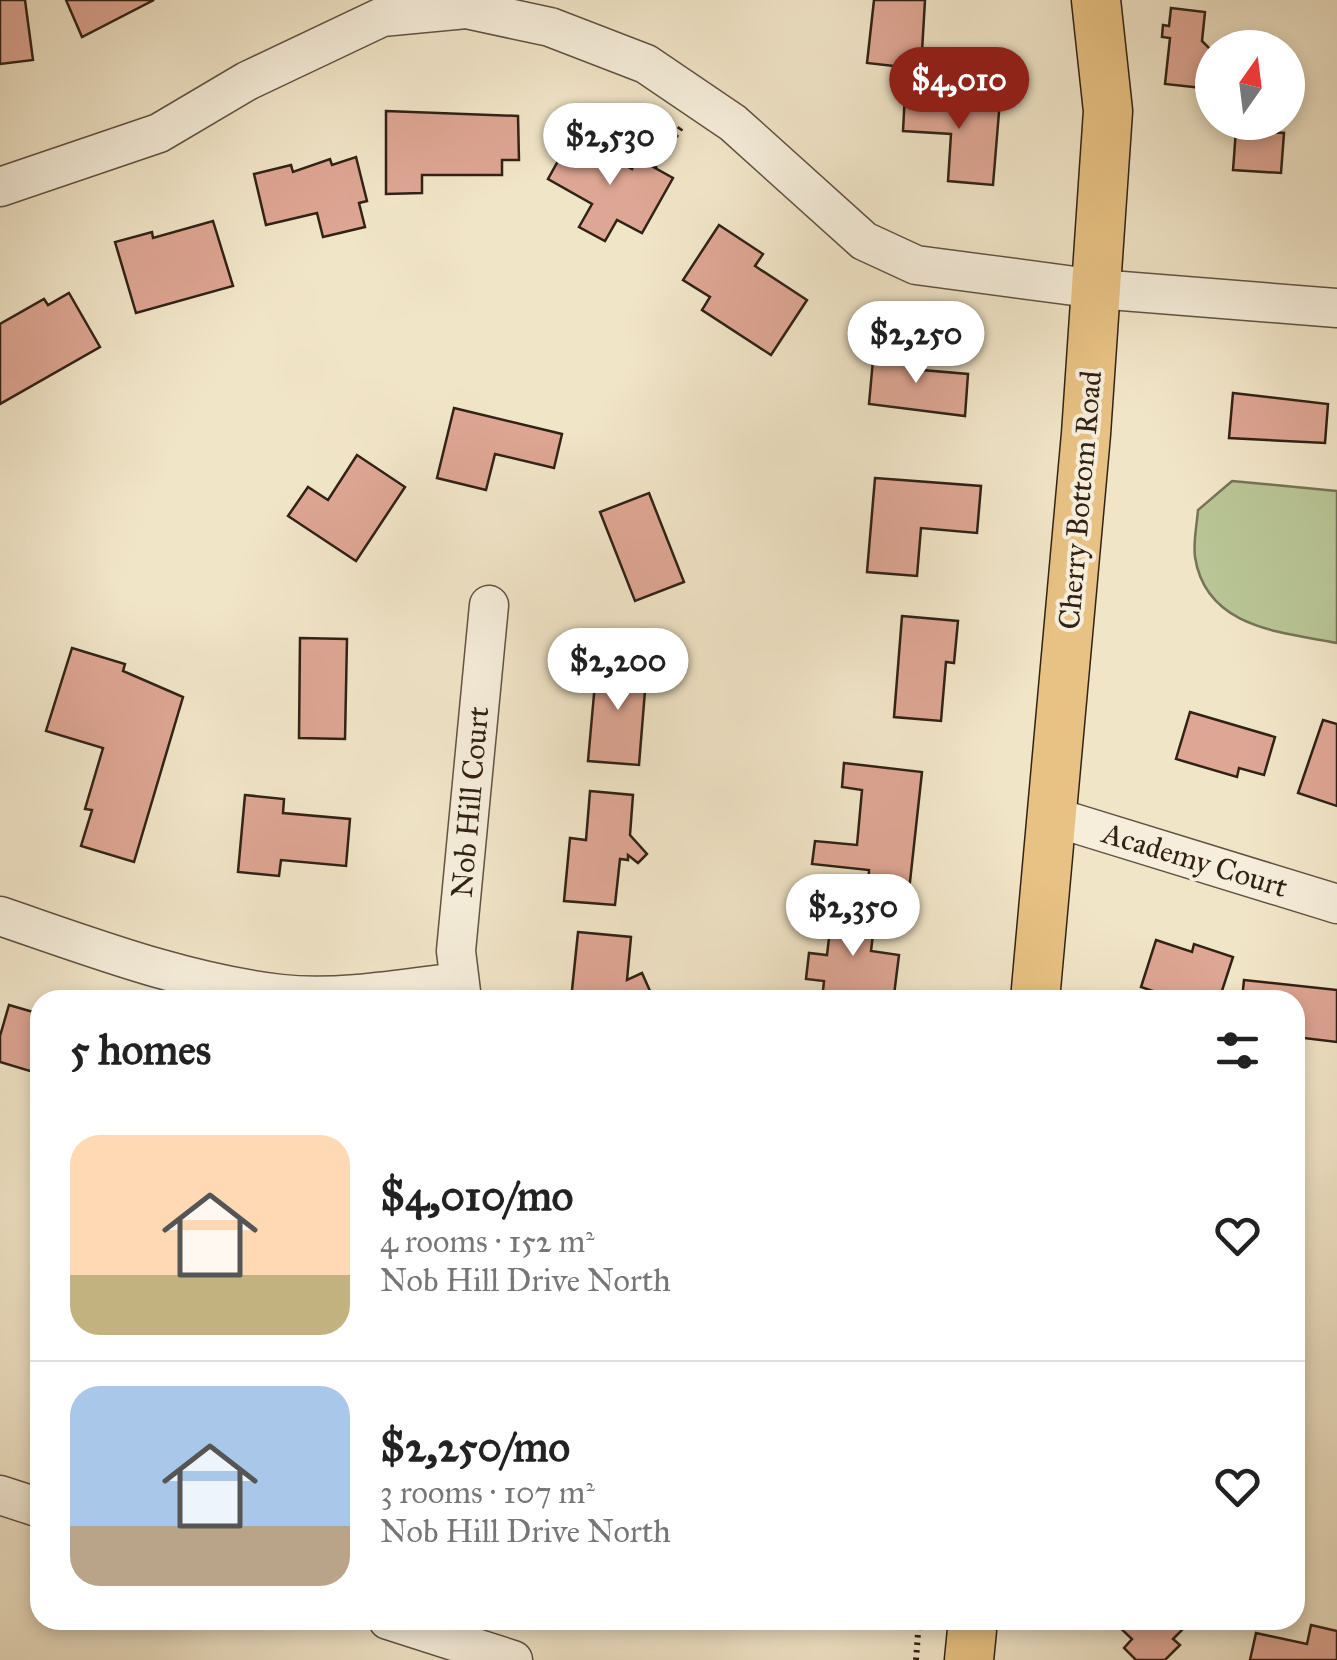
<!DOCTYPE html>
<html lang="en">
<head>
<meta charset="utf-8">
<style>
	body { margin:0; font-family:"IM FELL Great Primer",serif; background:#f2f2f2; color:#222; height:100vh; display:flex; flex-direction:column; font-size:38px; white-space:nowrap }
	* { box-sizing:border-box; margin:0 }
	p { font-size:32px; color:#767676 }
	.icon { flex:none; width:55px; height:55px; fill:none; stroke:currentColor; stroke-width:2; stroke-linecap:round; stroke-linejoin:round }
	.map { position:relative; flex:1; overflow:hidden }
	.side { position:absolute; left:30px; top:990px; width:1275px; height:640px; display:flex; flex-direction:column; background:#fff; border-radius:30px; box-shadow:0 5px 15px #0003 }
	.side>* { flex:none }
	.needle { width:65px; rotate:14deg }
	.tools { position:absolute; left:1195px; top:30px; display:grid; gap:20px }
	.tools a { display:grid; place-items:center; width:110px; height:110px; border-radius:50%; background:#fff; box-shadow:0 5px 15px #0003; font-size:50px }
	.price { position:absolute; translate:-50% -85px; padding:0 22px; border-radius:35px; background:#fff; color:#222; font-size:32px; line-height:65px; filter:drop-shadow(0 2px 5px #0008) }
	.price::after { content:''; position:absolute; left:50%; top:60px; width:30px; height:22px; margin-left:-15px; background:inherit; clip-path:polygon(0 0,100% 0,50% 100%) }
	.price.active { background:#8f2418; color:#fff }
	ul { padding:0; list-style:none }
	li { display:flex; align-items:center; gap:30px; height:250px; padding:0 40px }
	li+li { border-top:2px solid #e0e0e0 }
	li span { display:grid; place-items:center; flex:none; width:280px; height:200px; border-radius:30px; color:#555 }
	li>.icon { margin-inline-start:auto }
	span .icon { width:120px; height:120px; fill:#fffc; stroke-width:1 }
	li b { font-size:42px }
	h2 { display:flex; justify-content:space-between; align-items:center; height:120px; padding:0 40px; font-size:42px }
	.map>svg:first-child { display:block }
	.green { fill:#b9c596; stroke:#757456; stroke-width:2.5 }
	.building { fill:#dea694; stroke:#312215; stroke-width:2.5 }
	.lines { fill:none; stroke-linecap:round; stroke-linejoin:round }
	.minor-casing { stroke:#615342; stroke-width:41 }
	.major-casing { stroke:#312215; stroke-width:51 }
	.path { stroke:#312215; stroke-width:6; stroke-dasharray:2.5 5; stroke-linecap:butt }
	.minor { stroke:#f6eedb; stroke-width:38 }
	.major { stroke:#e8c284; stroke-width:48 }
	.labels { text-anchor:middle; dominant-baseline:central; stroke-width:8; stroke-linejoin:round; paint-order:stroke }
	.street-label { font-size:30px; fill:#312215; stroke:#f6eedb }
</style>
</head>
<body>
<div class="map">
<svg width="1337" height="1660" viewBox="0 0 1337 1660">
	<rect width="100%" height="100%" fill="#f1e5c8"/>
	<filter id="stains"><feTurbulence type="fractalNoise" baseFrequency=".002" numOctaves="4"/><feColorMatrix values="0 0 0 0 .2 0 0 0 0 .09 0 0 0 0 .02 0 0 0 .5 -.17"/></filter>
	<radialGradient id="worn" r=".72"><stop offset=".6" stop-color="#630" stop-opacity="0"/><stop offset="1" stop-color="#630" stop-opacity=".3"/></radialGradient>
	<path class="green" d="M1232,481L1337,491V643C1280,632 1206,628 1195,557C1193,542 1197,524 1198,510Z"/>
	<g class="building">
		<path d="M0,0H25L33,60L0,64Z"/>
		<path d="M66,0H154L82,37Z"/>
		<path d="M874,0H925L921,69L867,63Z"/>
		<path d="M1171,8L1205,12L1202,41L1212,51V89L1165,84L1170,38L1162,37L1163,25L1169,26Z"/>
		<path d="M905,93L1000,100L993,185L948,181L951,134L903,131Z"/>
		<path d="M386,111L518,116L519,160H502V175H422V193L386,194Z"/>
		<path d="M1236,130L1284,133L1281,173L1233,170Z"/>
		<path d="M572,136L632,169L637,158L673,178L642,233L617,220L605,241L579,227L592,204L548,179Z"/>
		<path d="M356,157L367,201L359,203L365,227L323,237L317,213L266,225L254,174L291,165L293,172L330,159L332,165Z"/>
		<path d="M213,221L233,286L136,313L115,242L152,232L153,238Z"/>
		<path d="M719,225L763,254L755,266L807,300L771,355L702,310L710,297L683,280Z"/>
		<path d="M69,293L100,347L0,404V324L44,299L48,305Z"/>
		<path d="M874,349L913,353L911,369L968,374L965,416L869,404Z"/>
		<path d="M1233,393L1328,404L1325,443L1229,438Z"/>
		<path d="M454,408L562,434L554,468L495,454L486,490L437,478Z"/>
		<path d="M357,455L405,487L356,561L288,516L308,487L328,500Z"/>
		<path d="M875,478L981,486L977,533L921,528L917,576L867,572Z"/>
		<path d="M649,493L684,582L635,601L600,512Z"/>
		<path d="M902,616L958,621L954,663L946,662L941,721L894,717Z"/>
		<path d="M300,638L347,639L345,739L299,738Z"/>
		<path d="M72,648L125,664L123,671L183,697L134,862L81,846L92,810L85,809L103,748L46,731Z"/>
		<path d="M597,661L647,666L639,765L588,761Z"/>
		<path d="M1190,712L1275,737L1264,775L1239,768L1237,777L1176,759Z"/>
		<path d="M1323,720L1337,724V806L1298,793Z"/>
		<path d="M844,763L922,772L909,891L868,887L869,870L812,864L815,841L857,845L862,790L842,787Z"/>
		<path d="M590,791L633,795L630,835L647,854L638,863L628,855V860L620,859L615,905L564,901L570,838L586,840Z"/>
		<path d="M245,795L284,799L283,813L350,819L346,866L281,860L279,876L238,872Z"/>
		<path d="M833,904L876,909L871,951L899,955L894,995L870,992L869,1000H822L824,981L806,979L809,953L827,955Z"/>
		<path d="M578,932L631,937L627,980L642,973L654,1000H571Z"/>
		<path d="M1156,940L1192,952L1194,944L1233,957L1219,1000H1179L1141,987Z"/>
		<path d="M1244,980L1337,990V1042L1295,1037V1000H1242Z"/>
		<path d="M9,1005L40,1014V1091L33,1088L37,1073L0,1062V1036Z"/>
		<path d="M1112,1620H1180L1176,1624L1182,1630L1173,1639L1180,1645L1165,1660H1136L1124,1648L1132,1639Z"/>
		<path d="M1311,1625L1337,1631V1660H1250L1256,1633L1307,1644Z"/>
	</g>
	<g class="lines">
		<defs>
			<g id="minor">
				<path d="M0,187L159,133L247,81L382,17L466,9L550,27L646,64L733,123L864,241L916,265L1097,289L1337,308"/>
				<path d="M1054,817L1337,904"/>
				<path d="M0,916C91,947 185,983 281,994C338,1000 401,989 457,982"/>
				<path d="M462,1000L456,951L489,605"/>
				<path d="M0,1495L40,1508"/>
				<path d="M388,1620L513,1660"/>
			</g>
			<g id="major">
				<path d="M1035,1000L1086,434L1108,111L1096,0"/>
				<path d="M969,1660L973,1620"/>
			</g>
		</defs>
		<use href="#minor" class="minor-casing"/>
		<use href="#major" class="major-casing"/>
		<g class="path">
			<path d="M654,167L682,126"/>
			<path d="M916,1660L919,1620"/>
		</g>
		<use href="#minor" class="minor"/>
		<use href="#major" class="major"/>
	</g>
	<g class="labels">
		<g class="street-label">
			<text transform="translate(1080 500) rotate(-85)">Cherry Bottom Road</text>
			<text transform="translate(470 802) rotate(-85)">Nob Hill Court</text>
			<text transform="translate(1195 860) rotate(17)">Academy Court</text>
		</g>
	</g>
	<rect width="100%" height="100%" filter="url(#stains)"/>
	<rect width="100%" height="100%" fill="url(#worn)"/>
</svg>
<div class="tools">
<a><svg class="needle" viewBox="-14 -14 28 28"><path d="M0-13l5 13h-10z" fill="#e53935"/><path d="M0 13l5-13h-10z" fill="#767676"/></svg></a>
</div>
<b class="price active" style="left:959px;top:132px">$4,010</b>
<b class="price" style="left:610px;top:188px">$2,530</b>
<b class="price" style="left:916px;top:386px">$2,250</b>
<b class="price" style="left:618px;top:713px">$2,200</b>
<b class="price" style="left:853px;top:959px">$2,350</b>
<section class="side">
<h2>5 homes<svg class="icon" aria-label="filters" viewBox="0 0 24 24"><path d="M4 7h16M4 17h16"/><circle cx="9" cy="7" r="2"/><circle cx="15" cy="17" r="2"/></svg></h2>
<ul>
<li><span style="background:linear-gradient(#ffd9b3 70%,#c2b280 0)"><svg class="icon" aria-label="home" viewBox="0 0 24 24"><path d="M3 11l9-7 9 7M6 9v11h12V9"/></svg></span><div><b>$4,010/mo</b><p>4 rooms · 152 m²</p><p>Nob Hill Drive North</p></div><svg class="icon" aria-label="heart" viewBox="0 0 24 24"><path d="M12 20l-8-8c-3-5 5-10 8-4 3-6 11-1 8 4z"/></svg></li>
<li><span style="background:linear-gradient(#a9c7e8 70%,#b9a48a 0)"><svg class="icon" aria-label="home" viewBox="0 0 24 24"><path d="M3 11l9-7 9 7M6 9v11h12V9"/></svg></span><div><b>$2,250/mo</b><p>3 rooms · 107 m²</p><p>Nob Hill Drive North</p></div><svg class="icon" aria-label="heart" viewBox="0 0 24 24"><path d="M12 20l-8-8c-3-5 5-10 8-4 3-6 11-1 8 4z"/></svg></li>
</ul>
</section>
</div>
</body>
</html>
